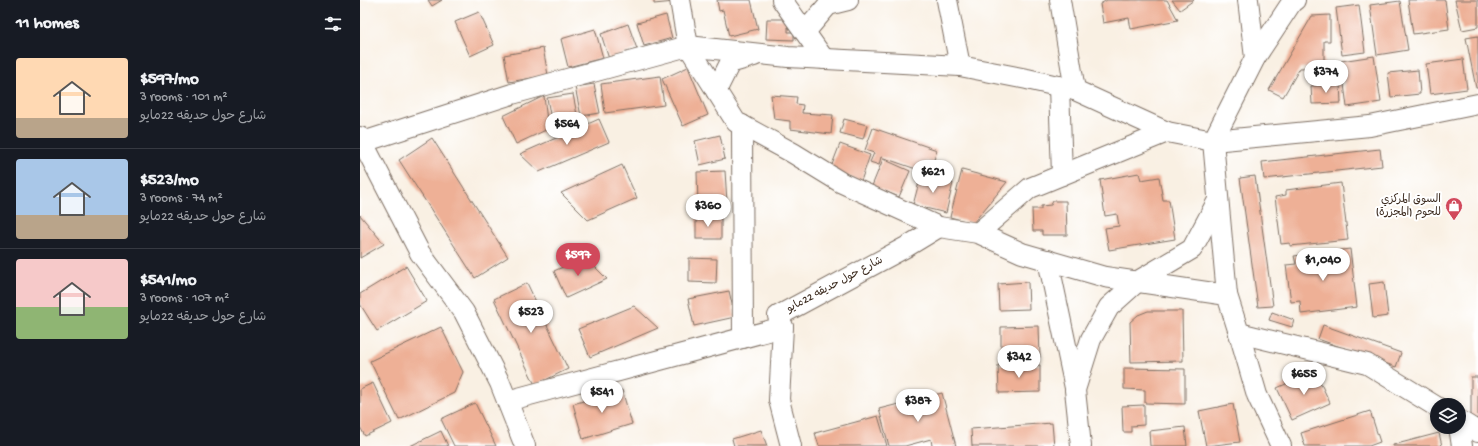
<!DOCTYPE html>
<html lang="en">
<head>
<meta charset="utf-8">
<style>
	body { margin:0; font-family:"Gochi Hand","Playpen Sans Arabic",sans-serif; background:#20242c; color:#f1f3f6; height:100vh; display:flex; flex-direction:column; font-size:15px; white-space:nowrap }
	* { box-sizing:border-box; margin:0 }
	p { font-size:13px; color:#9ea1a6 }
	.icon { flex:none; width:22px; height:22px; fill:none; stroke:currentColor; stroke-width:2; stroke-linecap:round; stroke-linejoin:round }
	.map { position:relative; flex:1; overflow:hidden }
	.drawer { display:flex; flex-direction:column; background:#171b24; width:360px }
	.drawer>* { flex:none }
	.controls { position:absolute; left:1070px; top:398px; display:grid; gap:8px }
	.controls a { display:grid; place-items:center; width:36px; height:36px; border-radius:50%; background:#171b24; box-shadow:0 2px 6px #0003; font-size:20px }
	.price { position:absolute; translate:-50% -34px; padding:0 9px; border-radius:14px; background:#fff; color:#222; font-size:13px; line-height:26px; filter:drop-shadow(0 1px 2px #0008) }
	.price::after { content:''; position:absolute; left:50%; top:24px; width:12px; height:9px; margin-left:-6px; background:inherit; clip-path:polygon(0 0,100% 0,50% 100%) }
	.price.current { background:#d1495b; color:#fff }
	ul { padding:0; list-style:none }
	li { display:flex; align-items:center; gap:12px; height:100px; padding:0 16px }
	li+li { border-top:1px solid #363941 }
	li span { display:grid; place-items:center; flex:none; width:112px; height:80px; border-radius:4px; color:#555 }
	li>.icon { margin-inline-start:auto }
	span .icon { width:48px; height:48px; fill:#fffc; stroke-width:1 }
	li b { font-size:17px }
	h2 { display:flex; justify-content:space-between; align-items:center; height:48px; padding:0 16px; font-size:17px }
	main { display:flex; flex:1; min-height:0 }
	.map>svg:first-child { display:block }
	.building { fill:#eeb096 }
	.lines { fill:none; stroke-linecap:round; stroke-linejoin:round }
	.street-casing { stroke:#7e6f63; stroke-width:22 }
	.street { stroke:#fff; stroke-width:20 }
	.labels { text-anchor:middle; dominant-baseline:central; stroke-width:4; stroke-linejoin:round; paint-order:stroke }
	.poi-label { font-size:11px; fill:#3b2a1e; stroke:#fff; text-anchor:end }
	.street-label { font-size:11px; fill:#3b2a1e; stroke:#fff }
</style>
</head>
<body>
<main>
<section class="drawer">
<h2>11 homes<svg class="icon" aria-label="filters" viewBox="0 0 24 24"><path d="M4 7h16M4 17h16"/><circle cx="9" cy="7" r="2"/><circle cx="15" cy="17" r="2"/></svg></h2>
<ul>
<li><span style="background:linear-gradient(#ffd9b3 75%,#b9a48a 0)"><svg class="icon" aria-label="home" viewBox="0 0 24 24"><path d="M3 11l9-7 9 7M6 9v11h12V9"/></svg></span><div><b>$597/mo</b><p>3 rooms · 101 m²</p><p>شارع حول حديقه 22مايو</p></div></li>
<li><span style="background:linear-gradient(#a9c7e8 70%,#b9a48a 0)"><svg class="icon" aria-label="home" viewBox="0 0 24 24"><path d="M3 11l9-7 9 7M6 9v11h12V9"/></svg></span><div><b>$523/mo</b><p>3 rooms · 74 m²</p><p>شارع حول حديقه 22مايو</p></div></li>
<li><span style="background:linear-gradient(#f6c9c9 60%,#8fb573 0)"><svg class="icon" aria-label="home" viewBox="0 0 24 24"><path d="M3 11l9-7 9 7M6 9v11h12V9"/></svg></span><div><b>$541/mo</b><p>3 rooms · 107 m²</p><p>شارع حول حديقه 22مايو</p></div></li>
</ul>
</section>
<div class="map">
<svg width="1118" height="446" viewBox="0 0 1118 446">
	<rect width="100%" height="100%" fill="#fff"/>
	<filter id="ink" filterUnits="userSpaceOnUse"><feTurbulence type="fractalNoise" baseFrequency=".025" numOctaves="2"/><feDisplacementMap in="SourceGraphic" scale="8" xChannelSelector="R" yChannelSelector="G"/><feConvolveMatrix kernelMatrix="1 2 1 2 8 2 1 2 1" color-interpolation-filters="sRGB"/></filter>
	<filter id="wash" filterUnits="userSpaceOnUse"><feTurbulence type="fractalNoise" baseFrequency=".012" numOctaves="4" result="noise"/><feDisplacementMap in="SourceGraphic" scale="16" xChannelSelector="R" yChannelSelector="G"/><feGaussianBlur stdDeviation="0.9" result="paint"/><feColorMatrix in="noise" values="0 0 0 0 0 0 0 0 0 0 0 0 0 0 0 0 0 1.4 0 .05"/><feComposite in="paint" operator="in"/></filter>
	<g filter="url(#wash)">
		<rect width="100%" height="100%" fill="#f9f0e3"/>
		<g id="blocks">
			<g class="building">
				<path d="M68,0H82L72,6Z"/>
				<path d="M294,0H314V2L294,4Z"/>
				<path d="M357,0H391L398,29L369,36L363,10L359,11Z"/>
				<path d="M747,0H807L818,20L771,29L769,18L743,23L740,4Z"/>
				<path d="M812,0H834L820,10Z"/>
				<path d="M1048,0H1085L1089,29L1053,34Z"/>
				<path d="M1095,0H1118V27L1102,30Z"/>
				<path d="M1040,1L1048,50L1017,55L1010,5Z"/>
				<path d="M999,5L1005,52L982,55L976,8Z"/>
				<path d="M119,12L134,45L110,56L95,22Z"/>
				<path d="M306,15L312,38L284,46L277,23Z"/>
				<path d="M970,15V41H964V67L940,68L923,97L909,90L952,16Z"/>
				<path d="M407,19H428V32H434V40L406,39Z"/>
				<path d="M268,24L277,49L249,59L241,34Z"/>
				<path d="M235,29L243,58L208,67L201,39Z"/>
				<path d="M1118,36V88H1116L1106,38Z"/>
				<path d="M183,48L188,75L149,82L144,55Z"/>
				<path d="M1014,56L1021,102L987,107L981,61Z"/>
				<path d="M1103,59L1107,89L1070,94L1066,64Z"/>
				<path d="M328,67L348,115L323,126L302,79Z"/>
				<path d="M1058,70L1060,94L1031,97L1028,73Z"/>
				<path d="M300,76L304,105L245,113L241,84Z"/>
				<path d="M234,84L240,113L221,116L215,87Z"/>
				<path d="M980,84L981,103L952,104L951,86Z"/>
				<path d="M213,94L218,120L192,125L187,98Z"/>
				<path d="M411,95L437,97L436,104L443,105L442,113L473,115L471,134L430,129V121L414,119Z"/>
				<path d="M184,96L188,129L156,144L143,116Z"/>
				<path d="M239,119L249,142L179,172L160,154Z"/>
				<path d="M484,119L507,125L503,139L480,133Z"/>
				<path d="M513,128L577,150L573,163L566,161L559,170L521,157L519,165L510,162L514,153L505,150Z"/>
				<path d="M360,135L365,159L340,165L335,141Z"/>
				<path d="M72,138L148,257L115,278L39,160Z"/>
				<path d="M480,144L510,155L501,181L470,170Z"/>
				<path d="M1020,149L1022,166L904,179L902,162Z"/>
				<path d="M523,159L550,171L539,197L512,186Z"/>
				<path d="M262,165L277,198L228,220L201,193Z"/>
				<path d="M602,170L647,182L613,223L590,217Z"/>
				<path d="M365,171L367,202L338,203L337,172Z"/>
				<path d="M779,173L781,180L799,177L803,200H809L815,239L749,250L745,228L759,226L757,214L745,216L740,180Z"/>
				<path d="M561,175L593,183L586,213L553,205Z"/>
				<path d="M895,176L913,306L898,307L880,178Z"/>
				<path d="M981,183L988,240L930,246V243L921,244L915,197L926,195V190Z"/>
				<path d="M693,201H706L707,235H682V231H673L672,209H681V206L691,205Z"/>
				<path d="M0,215L24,244L0,258Z"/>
				<rect x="336" y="218" width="25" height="21"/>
				<path d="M990,249L997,307L941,314L940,301L931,302L926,265L936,264L934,256Z"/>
				<path d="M225,257L247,279L206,298L194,271Z"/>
				<path d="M329,258L357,259L356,283L329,282Z"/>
				<path d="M46,266L67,301L17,331L0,304V294Z"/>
				<path d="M668,282L669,309L639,310L638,284Z"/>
				<path d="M1024,282L1028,316L1013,318L1009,284Z"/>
				<path d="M167,283L208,369L175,385L134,299Z"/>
				<path d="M369,291L375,317L334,326L328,299Z"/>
				<path d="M274,306L298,328L230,357L218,329Z"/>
				<path d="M788,311H822L823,361L771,362L770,322L778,315Z"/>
				<path d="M912,312L934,320L932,327L909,320Z"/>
				<path d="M963,325L1041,353L1036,367L958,339Z"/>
				<path d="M679,326L680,358L641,359V327Z"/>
				<path d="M81,327L103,372L94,393L39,420L10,361Z"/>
				<path d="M638,365H680V392L639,393Z"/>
				<path d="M764,368L825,369V404L785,403V390L764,389Z"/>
				<path d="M955,371L970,403L932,420L917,388Z"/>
				<rect x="1111" y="377" width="7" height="42"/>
				<path d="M13,383L32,423L5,436L0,427V389Z"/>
				<path d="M262,390L272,424L223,439L213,404Z"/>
				<path d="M582,393L596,446H572L571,439L545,446H529L519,409Z"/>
				<path d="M115,403L136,446H94L81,419Z"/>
				<path d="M873,404L880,442L846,446L839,411Z"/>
				<path d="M784,405V425L771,426V432H763L762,406Z"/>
				<path d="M1010,411L1020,442L1009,446H945L941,433Z"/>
				<path d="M518,416L527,446H459L455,433Z"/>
				<path d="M692,423L694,446H612L611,429Z"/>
				<path d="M825,427L827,446H790L789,431Z"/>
				<path d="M401,430L407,446H374L372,439Z"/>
				<path d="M81,431L88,446H50Z"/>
				<path d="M1079,433L1082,446H1033V445Z"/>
			</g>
		</g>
	</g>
	<g filter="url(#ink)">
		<use href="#blocks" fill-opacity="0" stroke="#7e6f63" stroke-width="1"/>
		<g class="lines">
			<defs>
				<g id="street">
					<path d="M320,0L328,46L376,122L433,153L482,183L579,227L618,233L662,253L745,277L867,295L879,333L1007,364L1077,407"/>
					<path d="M422,0L464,59"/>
					<path d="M587,0L600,66"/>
					<path d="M700,0L715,90"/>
					<path d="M888,0L895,58"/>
					<path d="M445,32L468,5L488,0"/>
					<path d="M699,86L702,175"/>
					<path d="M356,91L370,63L394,56"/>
					<path d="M382,125L383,338"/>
					<path d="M0,137L60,253L104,312L140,383L165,446"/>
					<path d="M0,143L152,94L328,46L428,57L600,66L667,79L715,90L807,132L853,141L1010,126L1118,104"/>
					<path d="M618,233L670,188L807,132"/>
					<path d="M688,260L715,388"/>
					<path d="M867,295L853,141L895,58L932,2L935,0"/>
					<path d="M879,333L897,395L921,446"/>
					<path d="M147,401L423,327"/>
					<path d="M1099,420L1118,432"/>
					<path d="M1099,427L1102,446"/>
					<path d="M431,446L419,400L423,327L418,316L546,247L579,227"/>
					<path d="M721,446L715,390L731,339L749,307L778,281L832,249L857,202"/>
				</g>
			</defs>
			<use href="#street" class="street-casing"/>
			<use href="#street" class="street"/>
		</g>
	</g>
	<defs>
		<symbol id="shop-pin" viewBox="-11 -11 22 30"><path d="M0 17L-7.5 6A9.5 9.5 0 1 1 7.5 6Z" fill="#d1495b" stroke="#fff"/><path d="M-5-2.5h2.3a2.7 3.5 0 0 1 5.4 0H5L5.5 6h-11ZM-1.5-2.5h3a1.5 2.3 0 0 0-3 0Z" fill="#fff"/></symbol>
	</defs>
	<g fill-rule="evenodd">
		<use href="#shop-pin" x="1084" y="196" width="20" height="27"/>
	</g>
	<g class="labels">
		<g class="poi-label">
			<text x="1081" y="200">السوق المركزي<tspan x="1081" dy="13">للحوم (المجزرة)</tspan></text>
		</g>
		<g class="street-label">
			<text transform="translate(475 285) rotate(-28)">شارع حول حديقه 22مايو</text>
		</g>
	</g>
</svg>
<div class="controls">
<a><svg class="icon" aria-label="layers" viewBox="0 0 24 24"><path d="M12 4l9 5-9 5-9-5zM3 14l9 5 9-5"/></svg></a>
</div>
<b class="price" style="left:966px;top:94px">$374</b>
<b class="price" style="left:207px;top:146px">$564</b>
<b class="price" style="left:573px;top:194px">$621</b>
<b class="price" style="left:348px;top:228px">$360</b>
<b class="price current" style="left:218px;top:277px">$597</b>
<b class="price" style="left:963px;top:282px">$1,040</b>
<b class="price" style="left:171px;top:334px">$523</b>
<b class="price" style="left:659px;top:379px">$342</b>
<b class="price" style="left:944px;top:396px">$655</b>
<b class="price" style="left:242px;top:414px">$541</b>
<b class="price" style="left:558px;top:423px">$387</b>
</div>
</main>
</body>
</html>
